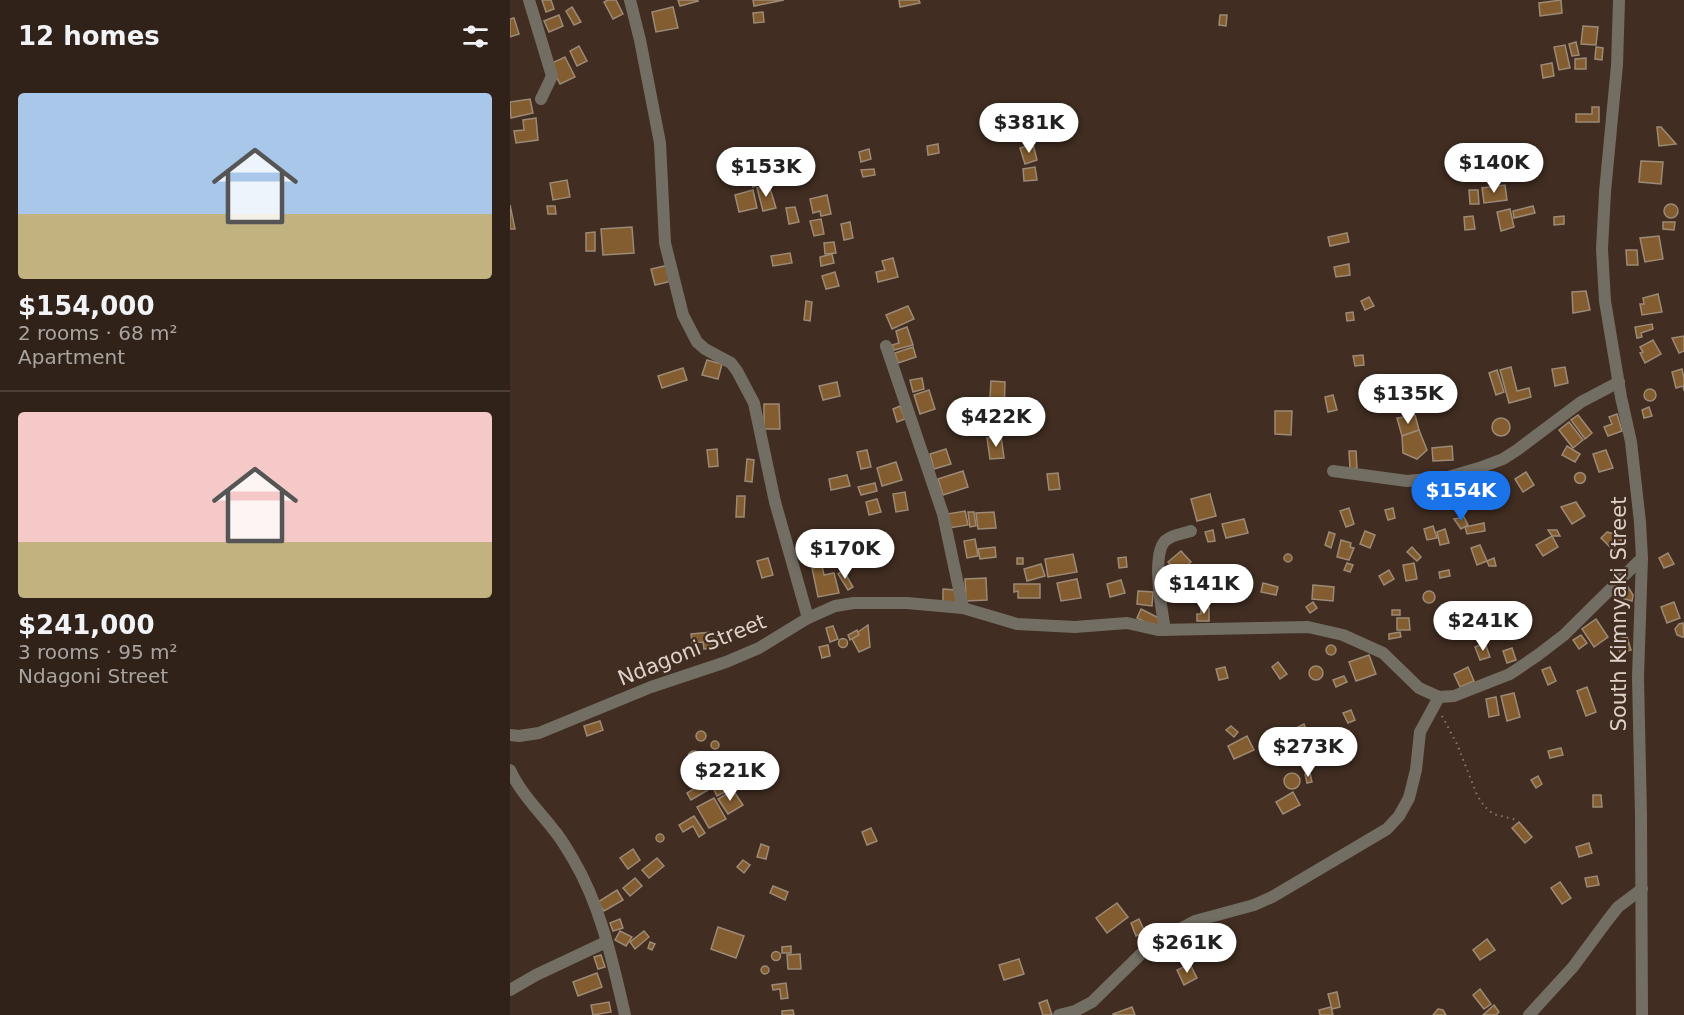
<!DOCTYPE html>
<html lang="en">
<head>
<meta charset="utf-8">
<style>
	body { margin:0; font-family:"DejaVu Sans",sans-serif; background:#3d2f26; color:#f1f3f6; height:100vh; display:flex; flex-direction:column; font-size:22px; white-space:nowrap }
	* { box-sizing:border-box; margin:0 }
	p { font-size:20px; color:#a8a4a2 }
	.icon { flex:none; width:33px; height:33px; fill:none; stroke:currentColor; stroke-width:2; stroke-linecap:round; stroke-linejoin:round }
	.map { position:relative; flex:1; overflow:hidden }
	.drawer { display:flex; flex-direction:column; background:#312219; width:510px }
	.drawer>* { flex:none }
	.price { position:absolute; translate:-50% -51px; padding:0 14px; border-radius:21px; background:#fff; color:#222; font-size:20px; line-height:39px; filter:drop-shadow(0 2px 3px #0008) }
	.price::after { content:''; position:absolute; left:50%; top:36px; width:18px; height:14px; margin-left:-9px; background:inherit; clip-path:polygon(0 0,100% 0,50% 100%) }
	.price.current { background:#1a73e8; color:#fff }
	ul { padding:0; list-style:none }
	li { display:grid; align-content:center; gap:12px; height:318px; padding:0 18px }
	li+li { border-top:2px solid #4c3f38 }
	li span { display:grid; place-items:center; height:186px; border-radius:6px; color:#555 }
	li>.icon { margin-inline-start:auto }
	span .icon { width:108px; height:108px; fill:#fffc; stroke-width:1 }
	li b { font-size:26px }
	h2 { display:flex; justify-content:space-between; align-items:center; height:72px; padding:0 18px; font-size:26px }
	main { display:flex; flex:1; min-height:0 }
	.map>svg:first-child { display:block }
	.building { fill:#835d30; stroke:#9c8a76; stroke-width:1.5 }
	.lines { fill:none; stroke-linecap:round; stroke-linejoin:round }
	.path { stroke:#8a796f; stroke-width:2; stroke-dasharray:1.5 4.5; stroke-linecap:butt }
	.minor { stroke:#736e64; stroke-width:12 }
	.labels { text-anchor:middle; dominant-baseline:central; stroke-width:4.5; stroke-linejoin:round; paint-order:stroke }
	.street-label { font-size:21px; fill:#dfd2ca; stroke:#412d21 }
</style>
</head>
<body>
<main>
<section class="drawer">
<h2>12 homes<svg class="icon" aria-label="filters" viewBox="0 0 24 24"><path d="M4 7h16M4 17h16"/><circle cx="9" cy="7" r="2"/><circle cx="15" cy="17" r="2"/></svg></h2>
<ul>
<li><span style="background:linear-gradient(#a9c7e8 65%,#c2b280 0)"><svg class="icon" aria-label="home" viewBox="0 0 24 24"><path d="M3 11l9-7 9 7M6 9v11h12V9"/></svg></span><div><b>$154,000</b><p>2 rooms · 68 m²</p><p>Apartment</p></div></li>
<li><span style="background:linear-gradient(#f6c9c9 70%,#c2b280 0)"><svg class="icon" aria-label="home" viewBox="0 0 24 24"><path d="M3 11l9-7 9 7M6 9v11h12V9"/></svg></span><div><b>$241,000</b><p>3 rooms · 95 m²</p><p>Ndagoni Street</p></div></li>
</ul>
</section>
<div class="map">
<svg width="1174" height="1015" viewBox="0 0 1174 1015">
	<rect width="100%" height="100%" fill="#412d21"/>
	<g class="building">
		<path d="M32,0H41L44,9L36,12Z"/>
		<path d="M98,0H106L113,14L103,19L94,2Z"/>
		<path d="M168,0H187L188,1L170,6Z"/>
		<path d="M243,0H274L244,6Z"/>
		<path d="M389,0H409L410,3L390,7Z"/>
		<path d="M1051,0L1052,13L1030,16L1029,3Z"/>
		<path d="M62,7L71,22L64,25L56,11Z"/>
		<path d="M163,7L168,28L146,32L142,12Z"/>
		<path d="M253,12L254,22L244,23L243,13Z"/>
		<path d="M49,15L53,26L39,32L34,21Z"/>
		<path d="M710,15H717L716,26L709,25Z"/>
		<path d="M4,18L9,34L0,37V19Z"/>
		<path d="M1073,26L1088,27L1086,45L1071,44Z"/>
		<path d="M1066,42L1069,55L1062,56L1059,44Z"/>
		<path d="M1055,45L1060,68L1049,70L1044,47Z"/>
		<path d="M69,46L77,61L67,66L60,51Z"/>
		<path d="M1086,47L1093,48L1092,60L1085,59Z"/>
		<path d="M55,57L65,77L50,84L40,64Z"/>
		<path d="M1076,58V69H1065V59Z"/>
		<path d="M1042,63L1044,76L1033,78L1031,65Z"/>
		<path d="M20,99L23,113L1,118L0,102Z"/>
		<path d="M1082,107H1089V122H1066V114H1082Z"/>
		<path d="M513,111L518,128L506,132L500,116Z"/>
		<path d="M26,118L28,140L6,143L4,131L14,130L13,120Z"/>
		<path d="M1147,127H1151L1166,144L1149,146Z"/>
		<path d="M428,144L429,153L418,155L417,146Z"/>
		<path d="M523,144L527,160L515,164L510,148Z"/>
		<path d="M359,149L361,159L351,162L349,152Z"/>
		<path d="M1131,161L1153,162L1151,184L1129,182Z"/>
		<path d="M525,167L527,180L514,181L513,169Z"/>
		<path d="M364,169L365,175L353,177L351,170Z"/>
		<path d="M254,173L257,182L243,187L240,178Z"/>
		<path d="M57,180L60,197L43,200L40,183Z"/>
		<path d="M259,185L266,208L253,211L247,188Z"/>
		<path d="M995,185L997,200L974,203L972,188Z"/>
		<path d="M243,190L247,208L229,212L225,195Z"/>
		<path d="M959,190H968L969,204H960Z"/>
		<path d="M317,195L321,214L311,216L310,211L303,213L300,199Z"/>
		<circle cx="1161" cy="211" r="7"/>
		<path d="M0,205L5,229H0Z"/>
		<path d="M37,206H45L46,214H38Z"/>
		<path d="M1023,206L1025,213L1004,218L1003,211Z"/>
		<path d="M285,207L289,222L279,224L276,208Z"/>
		<path d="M1000,209L1004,227L991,231L987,212Z"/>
		<path d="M963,216L965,229L955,230L954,217Z"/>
		<path d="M1054,216V224L1044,225V217Z"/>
		<path d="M311,219L314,234L304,236L300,221Z"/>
		<path d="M340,222L343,238L334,240L331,224Z"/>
		<path d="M1153,222H1165L1164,230L1153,229Z"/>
		<path d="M122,227L124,253L93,255L91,229Z"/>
		<path d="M85,232V251H76V233Z"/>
		<path d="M837,233L839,242L820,246L818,237Z"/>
		<path d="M1149,236L1153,259L1135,262L1130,238Z"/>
		<path d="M324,242L326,253L315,254L314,243Z"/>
		<path d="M1116,250H1127L1128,265H1117Z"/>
		<path d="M280,253L282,263L263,266L261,256Z"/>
		<path d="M322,254L324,263L311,266L310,257Z"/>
		<path d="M383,258L388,277L368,282L366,272L375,270L372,261Z"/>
		<path d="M839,264L840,275L826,277L824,267Z"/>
		<path d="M159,265L162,281L145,285L141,269Z"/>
		<path d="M325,272L329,286L316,289L312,276Z"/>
		<path d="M1076,291L1080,310L1063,313L1062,292Z"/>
		<path d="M1148,294L1152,312L1132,315L1130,304H1134L1133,298Z"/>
		<path d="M859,297L864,306L855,310L851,301Z"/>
		<path d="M296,301L302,302L300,321L294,320Z"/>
		<path d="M398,306L404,319L382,329L376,315Z"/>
		<path d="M843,312L844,320L837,321L836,313Z"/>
		<path d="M1142,324L1143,329L1131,333L1132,337L1127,338L1125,327Z"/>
		<path d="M397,327L403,345L384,350L382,345L389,343L386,331Z"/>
		<path d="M1174,336V351L1169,353L1162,338Z"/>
		<path d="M1143,340L1151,354L1135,363L1130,353L1133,352L1130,347Z"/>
		<path d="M403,347L406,357L388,363L385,353Z"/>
		<path d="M853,355L854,365L845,366L843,356Z"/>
		<path d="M197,360L212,364L208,379L192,375Z"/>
		<path d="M1001,367L1007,391L1019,388L1021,397L999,403L990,370Z"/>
		<path d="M1055,367L1058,383L1045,386L1042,369Z"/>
		<path d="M173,368L177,380L152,388L148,376Z"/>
		<path d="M1172,369L1174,378V391L1173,386L1166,388L1162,372Z"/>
		<path d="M987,370L994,392L986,395L979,373Z"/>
		<path d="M412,378L414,389L403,392L400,380Z"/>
		<path d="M481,381L495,382L494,414L479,413Z"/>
		<path d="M327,382L330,396L313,400L309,386Z"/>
		<circle cx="1140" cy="395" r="6"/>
		<path d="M419,390L425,409L410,414L404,395Z"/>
		<path d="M823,395L827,410L818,412L815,397Z"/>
		<path d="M254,404H269L270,429H254Z"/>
		<path d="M390,406L395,419L387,422L383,409Z"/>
		<path d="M1139,407L1142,416L1134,418L1132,410Z"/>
		<path d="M765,411H782L781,435L765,434Z"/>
		<path d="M1107,414L1112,431L1098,436L1094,427L1102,424L1099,417Z"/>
		<path d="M905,415L909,430L892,436L887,418Z"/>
		<path d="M1068,415L1082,433L1075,439L1061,420Z"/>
		<circle cx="991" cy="427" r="9"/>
		<path d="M1059,422L1073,440L1063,448L1049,430Z"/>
		<path d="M909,430L917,450L907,459L893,453L892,436Z"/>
		<path d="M491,436L494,458L480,459L477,438Z"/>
		<path d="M942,446L943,460L923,461L922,448Z"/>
		<path d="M1057,446L1070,454L1065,462L1052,455Z"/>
		<path d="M207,449L208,466L199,467L197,450Z"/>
		<path d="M436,449L441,464L424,469L420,454Z"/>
		<path d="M357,450L361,467L351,469L347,452Z"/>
		<path d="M1096,450L1103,468L1089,472L1083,454Z"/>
		<path d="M839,451H846L847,468L840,469Z"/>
		<path d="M237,459L244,460L242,482L235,481Z"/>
		<path d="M386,462L392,480L372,486L367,468Z"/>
		<path d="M453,471L458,487L433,495L428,479Z"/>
		<path d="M1016,472L1024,485L1013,492L1005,479Z"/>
		<circle cx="1070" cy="478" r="5.5"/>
		<path d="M548,473L550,489L539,490L537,474Z"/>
		<path d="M337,475L340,486L321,490L319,479Z"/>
		<path d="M983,480L992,491L979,501L970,490Z"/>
		<path d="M365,483L367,491L351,495L348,487Z"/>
		<path d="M395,492L398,510L386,512L383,494Z"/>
		<path d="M700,494L706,516L687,521L681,499Z"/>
		<path d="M227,496H235L234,517H226Z"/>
		<path d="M367,499L371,512L359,515L356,502Z"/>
		<path d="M1066,502L1075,516L1062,524L1051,507Z"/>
		<path d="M839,508L844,524L836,527L830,511Z"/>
		<path d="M883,508L885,518L878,520L875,510Z"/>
		<path d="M455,511L458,525L439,528L437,514Z"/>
		<path d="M458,512H464L466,526L460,527Z"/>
		<path d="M484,512L486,528L468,529L466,513Z"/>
		<path d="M954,517L958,525L951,529L944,519Z"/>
		<path d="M734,519L738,533L716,538L712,524Z"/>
		<path d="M974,523L975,531L957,534L955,527Z"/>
		<path d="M923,526L927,538L917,540L914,529Z"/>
		<path d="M935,529L939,543L930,545L927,532Z"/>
		<path d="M703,530L705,541L698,542L695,532Z"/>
		<path d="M1038,530H1047L1050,536H1042Z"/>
		<path d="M855,531L865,535L860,548L850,544Z"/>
		<path d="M819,532L825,534L821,548L815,545Z"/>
		<path d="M1097,532L1108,535L1115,547L1106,553L1091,538Z"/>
		<path d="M1042,536L1048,547L1033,556L1026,545Z"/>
		<path d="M465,539L468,556L457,558L454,541Z"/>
		<path d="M831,540L841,543L840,547L844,548L839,560L827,557Z"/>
		<path d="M970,545L977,561L967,565L961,548Z"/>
		<path d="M485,547L486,557L470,559L468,549Z"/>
		<path d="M902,547L911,557L907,561L897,552Z"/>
		<path d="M671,551L681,562L667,573L658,562Z"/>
		<path d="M1158,553L1164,564L1154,568L1149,558Z"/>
		<path d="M563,554L567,572L538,577L535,559Z"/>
		<circle cx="778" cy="558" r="4"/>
		<path d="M616,557L617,567L609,568L608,558Z"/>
		<path d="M258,558L263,575L252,578L247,561Z"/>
		<rect x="507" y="558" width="6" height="6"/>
		<path d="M984,558L986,566H979L977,561Z"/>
		<path d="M837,563L843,565L840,572L834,570Z"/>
		<path d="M904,563L907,579L896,581L893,565Z"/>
		<path d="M531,564L535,576L517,581L514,569Z"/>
		<path d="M312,566L314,575L324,573L329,593L308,597L302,568Z"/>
		<path d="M333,570L343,587L338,590L328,574Z"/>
		<path d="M879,570L884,579L874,585L869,576Z"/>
		<path d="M939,570L940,576L930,578L929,572Z"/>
		<path d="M678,573L683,578L676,583L672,578Z"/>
		<path d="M476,578L477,600L456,601L455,579Z"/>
		<path d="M567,579L571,598L551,601L547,583Z"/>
		<path d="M611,580L615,593L600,597L597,584Z"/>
		<path d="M753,583L768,587L766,595L751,592Z"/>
		<path d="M504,584H530V598H508V591L504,592Z"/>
		<path d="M803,585L824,587L823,601L802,599Z"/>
		<path d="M1112,585L1118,587L1123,595L1122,601L1108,597Z"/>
		<path d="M433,589L446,590V602H433Z"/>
		<circle cx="919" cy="597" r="6"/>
		<path d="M628,591L643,592L642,606L627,604Z"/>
		<path d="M803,602L807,608L800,613L796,607Z"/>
		<path d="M1164,602L1170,618L1157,623L1151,607Z"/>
		<path d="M691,607L699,608V621H687V614H691Z"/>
		<path d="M631,609L651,619L647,628L627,618Z"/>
		<rect x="882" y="610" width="8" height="5"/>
		<path d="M887,618H899L900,630H887Z"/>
		<path d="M988,619L990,625L978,631L975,624Z"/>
		<path d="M1086,619L1098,637L1084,647L1072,629Z"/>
		<path d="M1173,623L1174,637H1172L1167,635L1165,629L1169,624Z"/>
		<path d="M358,625L360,647L349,652L341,637Z"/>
		<path d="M323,626L328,639L320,642L316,628Z"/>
		<path d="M347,630L349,635L340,640L338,635Z"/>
		<path d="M202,632L204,647L194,649L193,642L182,643L181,634Z"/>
		<path d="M890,632L891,637L879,639V634Z"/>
		<path d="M1071,635L1077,643L1069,649L1063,640Z"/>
		<path d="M1117,637L1121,650L1110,653L1107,639Z"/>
		<circle cx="333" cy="643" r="4.5"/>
		<path d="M975,643L980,657L970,660L965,647Z"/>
		<path d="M318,645L320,656L312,658L309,647Z"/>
		<circle cx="821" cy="650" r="5"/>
		<path d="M1002,648L1006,660L997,663L993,651Z"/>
		<path d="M859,655L866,674L846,681L839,662Z"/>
		<path d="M768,662L777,674L770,679L762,667Z"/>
		<circle cx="806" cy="673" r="7"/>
		<path d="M715,667L718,678L709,680L706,669Z"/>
		<path d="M958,667L964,681L950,687L944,674Z"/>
		<path d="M1040,667L1046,681L1038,685L1032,670Z"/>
		<path d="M834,676L837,682L826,687L823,680Z"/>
		<path d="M1077,687L1086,712L1076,716L1067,691Z"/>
		<path d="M1004,693L1010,717L997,721L991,696Z"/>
		<path d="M986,697L989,715L979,717L976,699Z"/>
		<path d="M841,710L845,720L838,723L833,713Z"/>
		<path d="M90,721L93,730L77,736L74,726Z"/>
		<path d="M794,724L796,729L789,733L786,728Z"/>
		<path d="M721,726L728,732L724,737L716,730Z"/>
		<circle cx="191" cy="736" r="5"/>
		<path d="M737,736L744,750L724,759L718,746Z"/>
		<circle cx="205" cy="745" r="4"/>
		<path d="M1051,748L1053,755L1040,758L1038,751Z"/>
		<circle cx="184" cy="757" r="6"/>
		<circle cx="199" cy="757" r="4.5"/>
		<path d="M216,768L221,777L202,787L197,778Z"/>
		<path d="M800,773L802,782L797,783L795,774Z"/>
		<circle cx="782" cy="781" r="8"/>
		<path d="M1028,776L1032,784L1026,788L1021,780Z"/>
		<path d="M217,781L221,789L207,796L203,788Z"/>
		<path d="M193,783L198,790L181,800L177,793Z"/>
		<path d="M223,790L233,805L218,814L208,799Z"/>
		<path d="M783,792L790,805L773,814L766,802Z"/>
		<path d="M1083,795H1091L1092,807H1083Z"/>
		<path d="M204,798L216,819L199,828L187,807Z"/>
		<path d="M184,816L195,833L189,837L183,826L173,832L169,825Z"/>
		<path d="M1009,822L1022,837L1015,843L1002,828Z"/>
		<path d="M361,828L367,841L357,845L352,832Z"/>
		<circle cx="150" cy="838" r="4"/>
		<path d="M1079,843L1082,853L1069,857L1066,847Z"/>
		<path d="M251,844L259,847L256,859L247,857Z"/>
		<path d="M123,849L130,860L118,869L110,858Z"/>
		<path d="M147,858L154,866L139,878L132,870Z"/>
		<path d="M233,860L240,865L234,873L227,867Z"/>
		<path d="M1087,876L1089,885L1077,887L1075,878Z"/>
		<path d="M125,878L132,886L120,896L113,888Z"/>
		<path d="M1050,882L1061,898L1052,904L1041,888Z"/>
		<path d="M263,886L278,892L275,900L260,893Z"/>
		<path d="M107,890L113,900L94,911L88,902Z"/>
		<path d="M607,903L618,917L597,933L586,918Z"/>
		<path d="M110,919L113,928L103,931L100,923Z"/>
		<path d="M629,919L635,932L626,936L621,923Z"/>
		<path d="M208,927L234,936L226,958L201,949Z"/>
		<path d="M110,931L122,937L116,946L105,940Z"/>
		<path d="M134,931L139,937L125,949L120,942Z"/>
		<path d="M977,939L985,950L970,960L963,950Z"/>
		<path d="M140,942L145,944L142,950L138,948Z"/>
		<path d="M281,946V953H272V947Z"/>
		<circle cx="266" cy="956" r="4.5"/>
		<path d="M290,954L291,969H278L277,955Z"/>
		<path d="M91,955L95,967L88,969L84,957Z"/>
		<path d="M509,959L514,974L494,980L489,965Z"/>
		<path d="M680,964L687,978L674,985L667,970Z"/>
		<circle cx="255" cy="970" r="4"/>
		<path d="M87,973L92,987L68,996L63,982Z"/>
		<path d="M276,983L278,998L271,999L270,989L263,990L262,985Z"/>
		<path d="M970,989L981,1004L974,1009L963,995Z"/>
		<path d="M827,992L830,1007L822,1009L818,994Z"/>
		<path d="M537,1000L542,1015H533L529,1003Z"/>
		<path d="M99,1002L101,1012L83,1015L81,1005Z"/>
		<path d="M984,1005L989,1012L986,1015H973Z"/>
		<path d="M622,1007L625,1015H604L603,1014Z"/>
		<path d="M821,1007L823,1015H810L809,1010Z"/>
		<path d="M928,1009L933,1010L936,1015H923Z"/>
		<path d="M283,1010L284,1015H272V1011Z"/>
	</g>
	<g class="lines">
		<path class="path" d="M932,716L947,744L967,795L974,806L983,814L1007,820"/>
		<g class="minor">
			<path d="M19,0L42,76L31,99"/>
			<path d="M120,0L130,40L150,143L155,243L173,315L187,342L195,349L221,363L227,371L244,403L265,502L298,618"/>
			<path d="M1109,0L1107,65L1095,192L1092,249L1095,301L1111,397L1121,442L1130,522L1132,558L1128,677L1131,816L1132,1015"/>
			<path d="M376,346L433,514L453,608"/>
			<path d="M823,471L897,481L938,477L969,468L993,459L1007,450L1071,402L1109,382"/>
			<path d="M655,630C652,611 641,556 655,541C661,535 672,534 681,531"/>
			<path d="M0,735L9,736L29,733L141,687L216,662L249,648L298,618L325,606L344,603H397L453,608L507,624L565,627L617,623L648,630L798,627L833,635L873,653L909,688L929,697L944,696L1000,674L1028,655L1054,635L1132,558"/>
			<path d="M0,770C10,792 28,810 43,829C51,838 57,849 63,859C91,906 103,963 115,1015"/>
			<path d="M0,990L26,975L96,942"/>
			<path d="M549,1015L565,1011L582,1002L635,950L666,931L685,921L744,905L762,897L877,829L889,816L899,798L906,770L910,732L929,697"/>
			<path d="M1019,1015L1063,967L1097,921L1108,907L1132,889"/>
		</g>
	</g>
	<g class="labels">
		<g class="street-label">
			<text transform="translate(1109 614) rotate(-90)">South Kimnyaki Street</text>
			<text transform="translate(182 650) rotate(-22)">Ndagoni Street</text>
		</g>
	</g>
</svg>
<b class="price" style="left:519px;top:154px">$381K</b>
<b class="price" style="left:984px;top:194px">$140K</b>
<b class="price" style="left:256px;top:198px">$153K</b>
<b class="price" style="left:898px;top:425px">$135K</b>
<b class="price" style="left:486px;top:448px">$422K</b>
<b class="price current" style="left:951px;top:522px">$154K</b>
<b class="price" style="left:335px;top:580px">$170K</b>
<b class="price" style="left:694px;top:615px">$141K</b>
<b class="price" style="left:973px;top:652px">$241K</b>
<b class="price" style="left:798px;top:778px">$273K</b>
<b class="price" style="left:220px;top:802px">$221K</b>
<b class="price" style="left:677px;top:974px">$261K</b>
</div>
</main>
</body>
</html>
